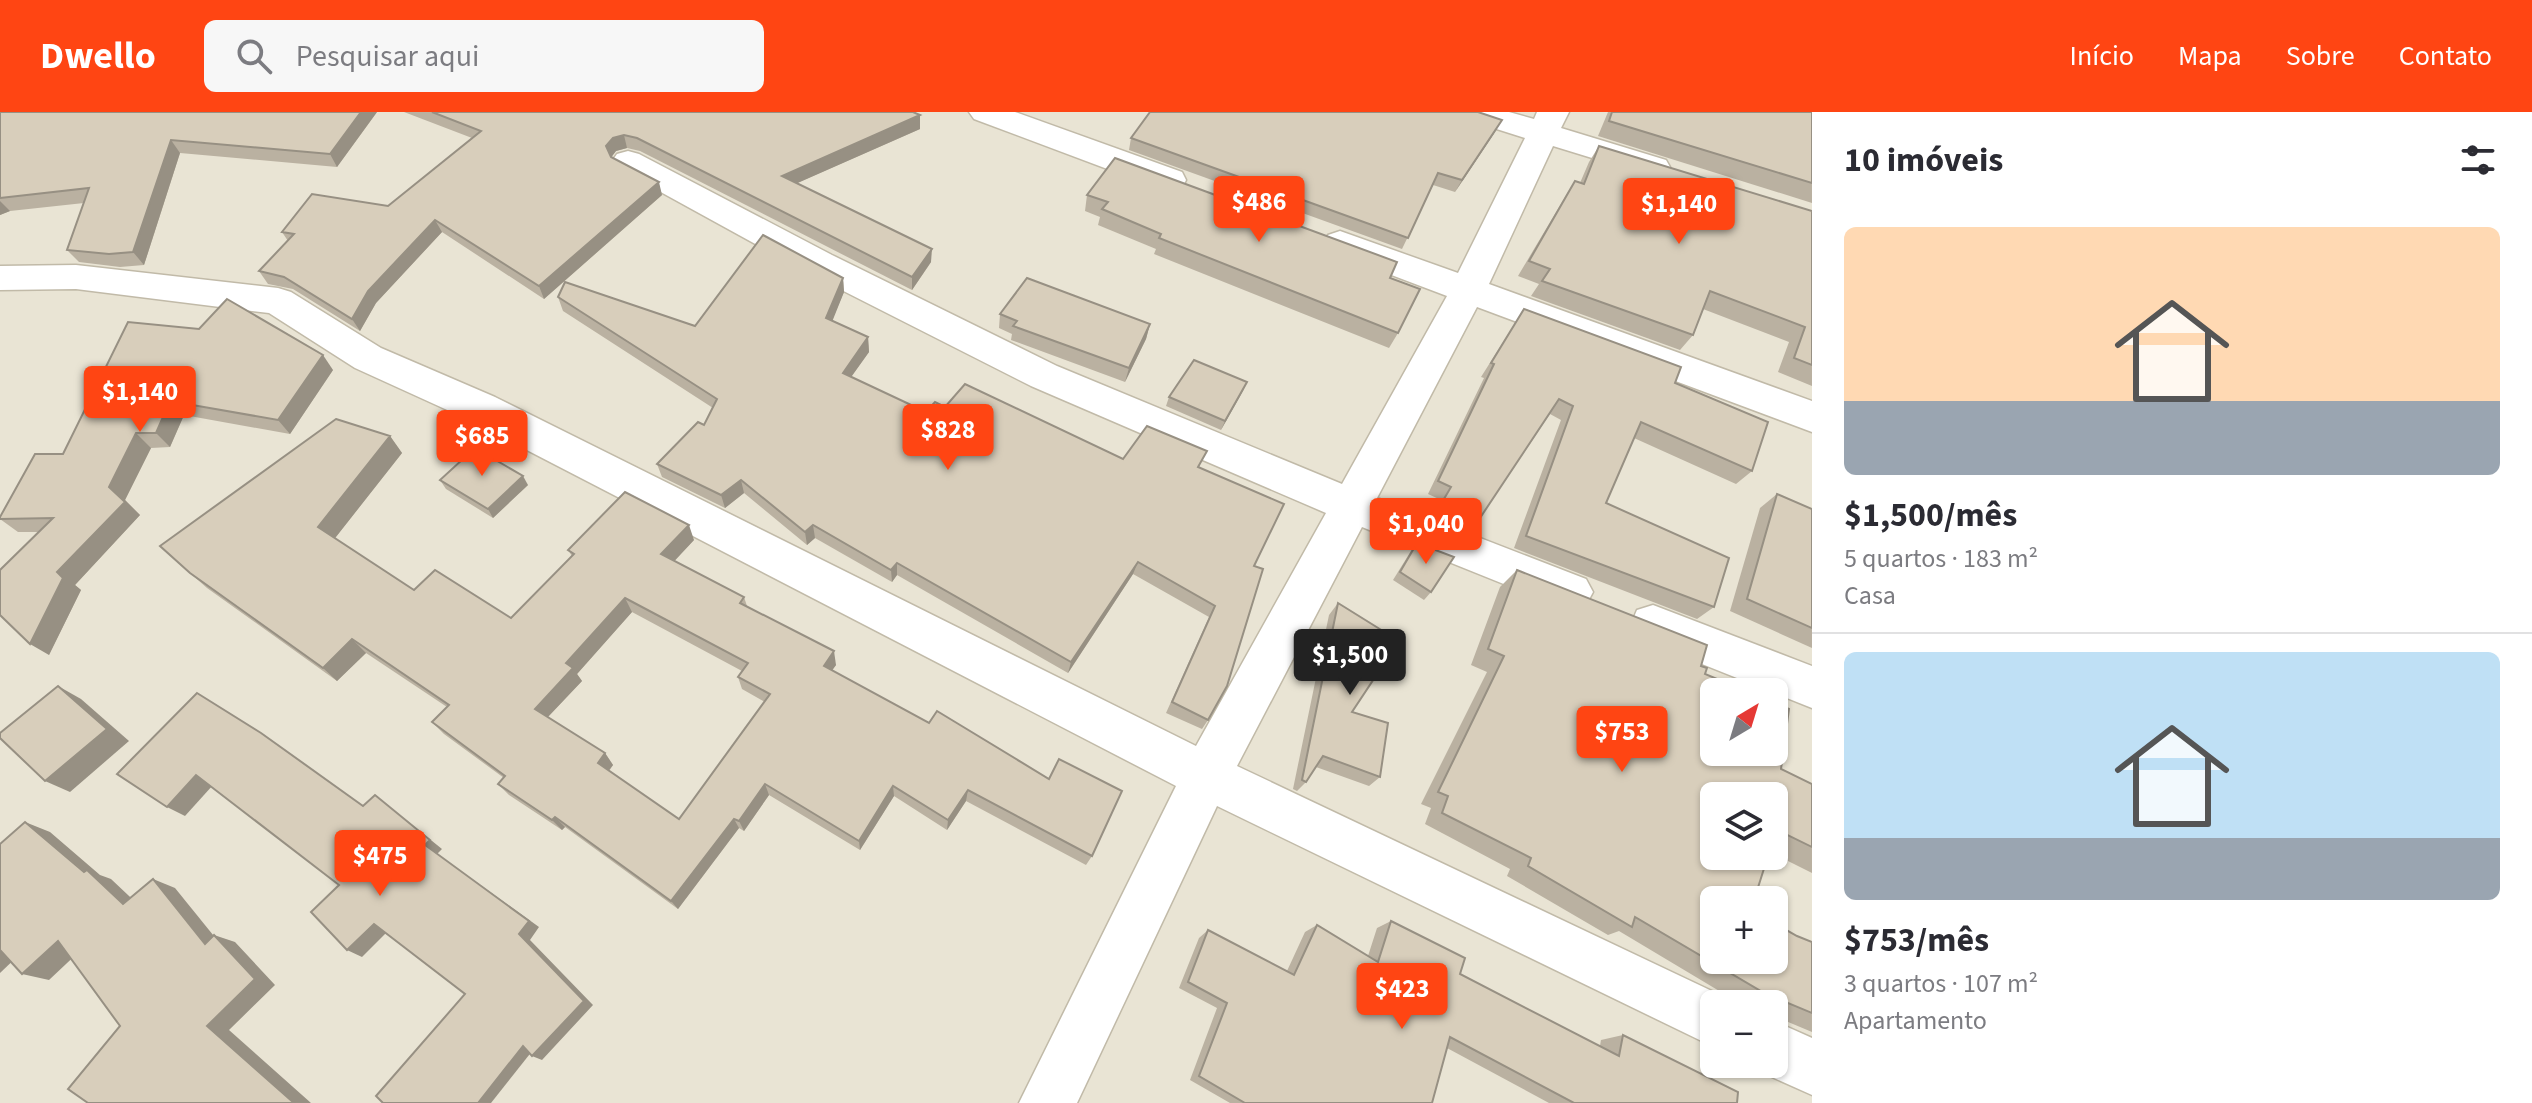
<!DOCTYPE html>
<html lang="pt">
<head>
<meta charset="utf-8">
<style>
	body { margin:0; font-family:"Source Sans 3",sans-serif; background:#f7f7f7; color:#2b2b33; height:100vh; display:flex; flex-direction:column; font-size:30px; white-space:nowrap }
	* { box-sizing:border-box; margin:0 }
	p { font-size:26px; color:#7c7c81 }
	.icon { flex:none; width:44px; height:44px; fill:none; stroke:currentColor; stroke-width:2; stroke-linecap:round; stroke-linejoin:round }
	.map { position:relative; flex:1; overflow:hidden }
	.drawer { display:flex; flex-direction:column; background:#fff; width:720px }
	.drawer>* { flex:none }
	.needle { width:52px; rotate:38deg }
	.controls { position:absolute; left:1700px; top:566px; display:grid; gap:16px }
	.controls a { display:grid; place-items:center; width:88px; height:88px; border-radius:12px; background:#fff; box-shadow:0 2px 6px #0004; font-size:40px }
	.price { position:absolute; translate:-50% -68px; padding:0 18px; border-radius:8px; background:#ff4513; color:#fff; font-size:26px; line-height:52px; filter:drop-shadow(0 2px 4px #0008) }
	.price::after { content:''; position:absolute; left:50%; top:48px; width:24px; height:18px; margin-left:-12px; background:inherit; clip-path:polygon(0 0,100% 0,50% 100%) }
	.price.selected { background:#222; color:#fff }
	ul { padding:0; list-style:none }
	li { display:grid; align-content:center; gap:16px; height:424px; padding:0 32px }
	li+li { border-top:2px solid #e1e1e2 }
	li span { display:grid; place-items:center; height:248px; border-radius:12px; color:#555 }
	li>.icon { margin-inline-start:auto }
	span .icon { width:144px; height:144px; fill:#fffc; stroke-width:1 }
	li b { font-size:34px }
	h2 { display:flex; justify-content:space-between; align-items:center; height:96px; padding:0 32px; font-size:34px }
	header { display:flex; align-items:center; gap:48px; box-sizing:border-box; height:112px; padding:0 40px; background:#ff4513; color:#fff }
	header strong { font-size:38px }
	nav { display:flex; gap:44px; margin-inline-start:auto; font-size:28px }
	.search { width:560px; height:72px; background:#f7f7f7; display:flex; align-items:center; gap:20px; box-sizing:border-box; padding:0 28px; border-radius:12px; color:#7c7c81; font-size:30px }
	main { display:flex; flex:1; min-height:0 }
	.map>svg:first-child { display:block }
	.residential { fill:#e9e4d4; fill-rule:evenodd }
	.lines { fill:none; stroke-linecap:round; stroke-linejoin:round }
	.street-casing { stroke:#c1baa8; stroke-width:3 }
	.street { fill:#fff; fill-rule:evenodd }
	.wall { fill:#bab1a1; fill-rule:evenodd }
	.shaded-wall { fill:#979083 }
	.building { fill:#d8cebb; stroke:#979083; stroke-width:2; fill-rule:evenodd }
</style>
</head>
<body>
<header>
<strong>Dwello</strong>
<div class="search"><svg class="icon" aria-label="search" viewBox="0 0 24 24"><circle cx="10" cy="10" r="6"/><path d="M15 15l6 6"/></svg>Pesquisar aqui</div>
<nav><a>Início</a><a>Mapa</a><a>Sobre</a><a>Contato</a></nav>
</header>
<main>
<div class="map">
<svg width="1812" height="991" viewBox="0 0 1812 991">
	<rect width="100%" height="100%" fill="#f5f1e6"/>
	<path class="residential" d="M0,0H1812V991H0ZM1714,580H1774V640H1714ZM1714,684H1774V744H1714ZM1714,788H1774V848H1714ZM1714,892H1774V952H1714Z"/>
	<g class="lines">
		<defs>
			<g id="street">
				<path d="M969,0H1015L1182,60L1186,68L1182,76L1170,79L1158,76L974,7Z"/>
				<path d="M1460,0H1509L1534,7L1537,0H1569L1561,16L1666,48L1670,55L1666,62L1654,65L1553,34L1489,172L1812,289V320L1477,195L1377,386L1586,467L1593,480L1586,493L1571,499L1362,415L1237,654L1733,889L1735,892H1714V935L1217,694L1077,991H1019L1176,674L467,307L355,256L269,201L76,177L0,178V154L76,153L278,176L291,180L381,236L495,285L1196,634L1326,401L1031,274L808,161L617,56L612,49L617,42L628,39L639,42L832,143L1057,254L1342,372L1447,184L1328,139L1323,131L1328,123L1340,119L1458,161L1525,26L1465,7Z"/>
				<path d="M1653,493L1812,554V596L1637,526L1631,512L1637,498Z"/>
				<path d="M1774,909L1812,926V983L1754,957L1753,952H1774Z"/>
			</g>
		</defs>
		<use href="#street" class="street-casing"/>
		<use href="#street" class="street"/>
	</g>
	<g class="wall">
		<path d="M0,0H377L337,55L180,41L144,153L120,155L79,150L67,138L84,91L10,99L0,103Z"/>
		<path d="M404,0H913L920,17L797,71L931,150L912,178L640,39L627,36L616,39L611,45L662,83L544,187L442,120L376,191L360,219L293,177L268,172L259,159L288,129L282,120L388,94L472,26Z"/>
		<path d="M1608,0H1812V91L1598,24Z"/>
		<path d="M1495,20L1455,80L1433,73L1402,137L1129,38L1131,26Z"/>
		<path d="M1599,34L1812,99V274L1778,260L1789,230L1703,197L1693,223L1680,238L1531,184L1539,172L1518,164L1565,85L1575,69L1580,71L1589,50Z"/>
		<path d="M1087,83L1390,166L1398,221L1389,236L1154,142L1156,137L1098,113L1100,105L1085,99Z"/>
		<path d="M843,166L844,180L832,208L868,225L869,240L851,265L926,300L945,295L1123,347L1200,356L1254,454L1208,608L1202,617L1166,601L1209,505L1133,462L1068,561L897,463L892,470L815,426L807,433L744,381L725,396L662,365L657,352L704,313L713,296L563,199L558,185L695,214Z"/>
		<path d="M1524,197L1675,271L1752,359L1736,372L1634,326L1606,391L1714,495L1697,507L1514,436L1561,308L1550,302L1480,406L1469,419L1431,405L1441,388L1428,382L1484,266L1481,265Z"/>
		<path d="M1000,202L1150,212L1146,227L1125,270L1011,228L1012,222L999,216Z"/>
		<path d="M199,217L333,258L290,322L184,303L170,335L151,336L125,388L140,403L75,473L81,478L49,543L39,420H18L0,407V405L63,342Z"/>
		<path d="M1247,270L1221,318L1166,294L1169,285Z"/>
		<path d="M390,324L402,341L335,426L414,478L511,506L572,444L568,438L694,428L674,449L744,485L747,494L836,553L832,558L1092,744L1086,753L966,689L947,718L894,684L860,738L769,683L744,719L739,716L678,797L565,715L562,718L509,683L498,672L504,666L444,622L432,610L447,595L366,541L337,569L207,476L190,461ZM632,500L742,559L738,565L742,577L765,590L679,707L609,659L613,653L605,641L548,605L582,569L577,562Z"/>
		<path d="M440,368L528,373L493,406L446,377Z"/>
		<path d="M1777,382L1812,397V536L1730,499L1760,396Z"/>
		<path d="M1417,431L1431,480L1424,488L1393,468L1411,439Z"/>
		<path d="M1517,458L1701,554L1705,562L1781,657L1812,672V761L1774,742V684L1714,788L1812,830V920L1774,904V892H1744L1736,889L1619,819L1608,823L1507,764L1510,757L1425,712L1431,696L1421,692L1487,560L1471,553L1500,475Z"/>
		<path d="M1338,491L1352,600L1380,665L1369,674L1316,655L1306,670L1297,679L1293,677L1329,503Z"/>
		<path d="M1391,809L1460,862L1600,934L1601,928L1623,923L1737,991H1549L1447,936L1432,991H1230L1190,968L1217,896L1179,876L1199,826L1208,818L1287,859L1305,820L1317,813L1368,844L1377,816Z"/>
	</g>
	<g class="shaded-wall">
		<path d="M361,0H377L337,55L330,42Z"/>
		<path d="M920,3V17L784,77L782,64Z"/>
		<path d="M1502,8L1495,20L1455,80L1462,68Z"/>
		<path d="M624,23L627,36L616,39L610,47L606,34L613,26Z"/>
		<path d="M171,28L180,41L144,153L133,140Z"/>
		<path d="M659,70L662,83L544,187L539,174Z"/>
		<path d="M0,89L10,99L0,103Z"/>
		<path d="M435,108L442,120L376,191L360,219L352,207L368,179Z"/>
		<path d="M932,137L931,150L912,178V165Z"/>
		<path d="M843,166L844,180L828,220L826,206Z"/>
		<path d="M1150,212L1146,227L1125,270L1129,256Z"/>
		<path d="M868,225L869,240L844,275L843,261Z"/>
		<path d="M323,243L333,258L290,322L278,308Z"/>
		<path d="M1247,270L1243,279L1221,318L1225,309Z"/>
		<path d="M170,289L184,303L170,335L156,321Z"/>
		<path d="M136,321L151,336L125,388L140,403L75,473L81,478L49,543L30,532L57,460L109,375Z"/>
		<path d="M390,324L402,341L332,430L318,415Z"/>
		<path d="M523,364L528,373L493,406L488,397Z"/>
		<path d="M741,368L744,381L725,396L721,383Z"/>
		<path d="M689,413L694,428L667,457L661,442Z"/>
		<path d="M813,413L815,426L807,433L805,420Z"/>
		<path d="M1138,450L1133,462L1068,561L1071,550Z"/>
		<path d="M897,451V463L892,470L891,458Z"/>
		<path d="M625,486L632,500L577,562L582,569L544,609L535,597L566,551Z"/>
		<path d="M352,527L366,541L337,569L323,556Z"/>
		<path d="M834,539L836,553L826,567L824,554Z"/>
		<path d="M58,574L81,587L129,629L70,680L45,669Z"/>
		<path d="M605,641L613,653L606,662L598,651Z"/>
		<path d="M196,663L213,673L185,704L167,695Z"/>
		<path d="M765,672L769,683L744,719L739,709Z"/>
		<path d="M893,674L894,684L860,738L859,729Z"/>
		<path d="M968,678L966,689L947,718L948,708Z"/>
		<path d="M375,683L442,737L437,742L539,815L530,828L593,893L542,948L532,944L425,733Z"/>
		<path d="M555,705L565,715L562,718L552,708Z"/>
		<path d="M734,707L739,716L678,797L671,789Z"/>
		<path d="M25,710L50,720L100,763L111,767L146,800L123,792Z"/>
		<path d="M153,767L175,776L226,839L205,832Z"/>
		<path d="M374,812L388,819L362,845L347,838Z"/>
		<path d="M214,823L235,830L275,873L229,918L311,991H294L207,914Z"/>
		<path d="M58,829L83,836L49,868L22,862Z"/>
		<path d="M0,834L22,840L0,861Z"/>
		<path d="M523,934L533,938L491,991H478Z"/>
	</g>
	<g class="building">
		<path d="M0,0H361L330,42L171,28L133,140L109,142L67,138L89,76L0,86Z"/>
		<path d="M432,0H913L920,3L782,64L932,137L912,165L637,26L624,23L613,26L606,34L611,45L659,70L539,174L435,108L368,179L352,207L284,165L259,159L294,122L282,120L312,82L388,94L481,19Z"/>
		<path d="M1150,0H1478L1502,8L1462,68L1438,61L1408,126L1131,26Z"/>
		<path d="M1612,0H1812V71L1609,9Z"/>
		<path d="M1599,34L1812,99V253L1794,246L1805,215L1710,179L1693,223L1542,169L1550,157L1529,149L1575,69L1584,72Z"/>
		<path d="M1115,46L1397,150L1390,166L1420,177L1398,221L1159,126L1161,122L1102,97L1108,90L1087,83Z"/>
		<path d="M763,123L843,166L826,206L868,225L843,261L926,300L935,290L945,295L965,272L1123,347L1147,314L1207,339L1198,355L1284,392L1254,454L1263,457L1227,574L1208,608L1172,590L1215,494L1138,450L1071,550L897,451L891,458L813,413L805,420L741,368L721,383L657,352L698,310L704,313L717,287L558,185L565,170L695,214Z"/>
		<path d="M1027,166L1150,212L1129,256L1013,214L1017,209L1000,202Z"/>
		<path d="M227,187L323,243L278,308L170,289L156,321H136L109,375L125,390L57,460L63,466L30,532L0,503V458L53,406L0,407V405L35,342H63L128,210L199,217Z"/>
		<path d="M1524,197L1681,255L1675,271L1768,310L1752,359L1641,310L1606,391L1729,446L1714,495L1526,424L1573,294L1559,287L1480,406L1441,392L1451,375L1438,369L1494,252L1491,251Z"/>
		<path d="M1194,248L1247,270L1225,309L1169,285Z"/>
		<path d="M336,307L390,324L318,415L414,478L435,458L511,506L574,442L568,438L625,380L689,413L661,442L744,485L740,491L834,539L824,554L929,611L937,599L1049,667L1059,647L1122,679L1092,744L968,678L948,708L893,674L859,729L765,672L739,709L734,707L671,789L555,705L552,708L498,672L505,664L432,610L449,593L352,527L323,556L190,461L160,434ZM625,486L748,551L738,565L770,582L679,707L598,651L605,641L535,597L573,556L566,551Z"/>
		<path d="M475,336L523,364L488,397L440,368Z"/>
		<path d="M1777,382L1812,397V516L1747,487Z"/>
		<path d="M1417,431L1454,445L1431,480L1400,460Z"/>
		<path d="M1517,458L1707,533L1701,554L1707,556L1705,562L1748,580H1714V640H1774V591L1789,597L1781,657L1812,672V735L1777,718L1774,727V684H1714V744H1768L1754,788H1714V848H1774V811L1797,824L1812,830V901L1766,882L1635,805L1632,815L1528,754L1531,746L1442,701L1448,684L1438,680L1504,544L1488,537Z"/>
		<path d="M1338,491L1399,529L1352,600L1388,611L1380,665L1323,644L1306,670L1302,668Z"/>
		<path d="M58,574L107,617L45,669L0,626V621Z"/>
		<path d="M197,581L261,621L363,694L375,683L430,728L425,733L529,809L519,822L584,889L532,944L523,934L478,991H383L376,984L465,882L374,812L347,838L311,800L339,773L196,663L167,695L117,662Z"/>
		<path d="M25,710L84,760L87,758L123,792L153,767L205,832L214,823L255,867L207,914L294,991H88L68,977L120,914L58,829L22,862L0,838V732Z"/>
		<path d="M1391,809L1465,846L1460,862L1619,944L1623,923L1738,980L1737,991H1574L1450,925L1432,991H1245L1199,964L1227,891L1188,870L1208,818L1294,863L1317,813L1378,850Z"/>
	</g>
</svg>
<div class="controls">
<a><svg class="needle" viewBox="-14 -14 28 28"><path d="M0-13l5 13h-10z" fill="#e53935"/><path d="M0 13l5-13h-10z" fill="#7c7c81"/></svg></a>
<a><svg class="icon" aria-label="layers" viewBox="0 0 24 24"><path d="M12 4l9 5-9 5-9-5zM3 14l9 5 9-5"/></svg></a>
<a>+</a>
<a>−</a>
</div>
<b class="price" style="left:1259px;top:132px">$486</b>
<b class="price" style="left:1679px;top:134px">$1,140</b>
<b class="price" style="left:140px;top:322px">$1,140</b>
<b class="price" style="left:948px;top:360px">$828</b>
<b class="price" style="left:482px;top:366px">$685</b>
<b class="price" style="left:1426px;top:454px">$1,040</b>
<b class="price selected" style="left:1350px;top:585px">$1,500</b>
<b class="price" style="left:1622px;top:662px">$753</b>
<b class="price" style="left:380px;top:786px">$475</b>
<b class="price" style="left:1402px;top:919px">$423</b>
</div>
<section class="drawer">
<h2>10 imóveis<svg class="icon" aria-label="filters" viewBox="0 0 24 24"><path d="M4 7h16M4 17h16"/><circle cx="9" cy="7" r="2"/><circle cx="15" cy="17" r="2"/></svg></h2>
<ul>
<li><span style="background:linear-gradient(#ffd9b3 70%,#9aa5b1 0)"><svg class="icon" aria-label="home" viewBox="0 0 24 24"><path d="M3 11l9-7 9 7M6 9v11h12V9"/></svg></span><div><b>$1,500/mês</b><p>5 quartos · 183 m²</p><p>Casa</p></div></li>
<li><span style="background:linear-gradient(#bfe0f5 75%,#9aa5b1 0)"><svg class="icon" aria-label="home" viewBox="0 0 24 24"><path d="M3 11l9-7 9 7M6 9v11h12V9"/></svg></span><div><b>$753/mês</b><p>3 quartos · 107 m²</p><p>Apartamento</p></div></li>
</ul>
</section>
</main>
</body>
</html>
